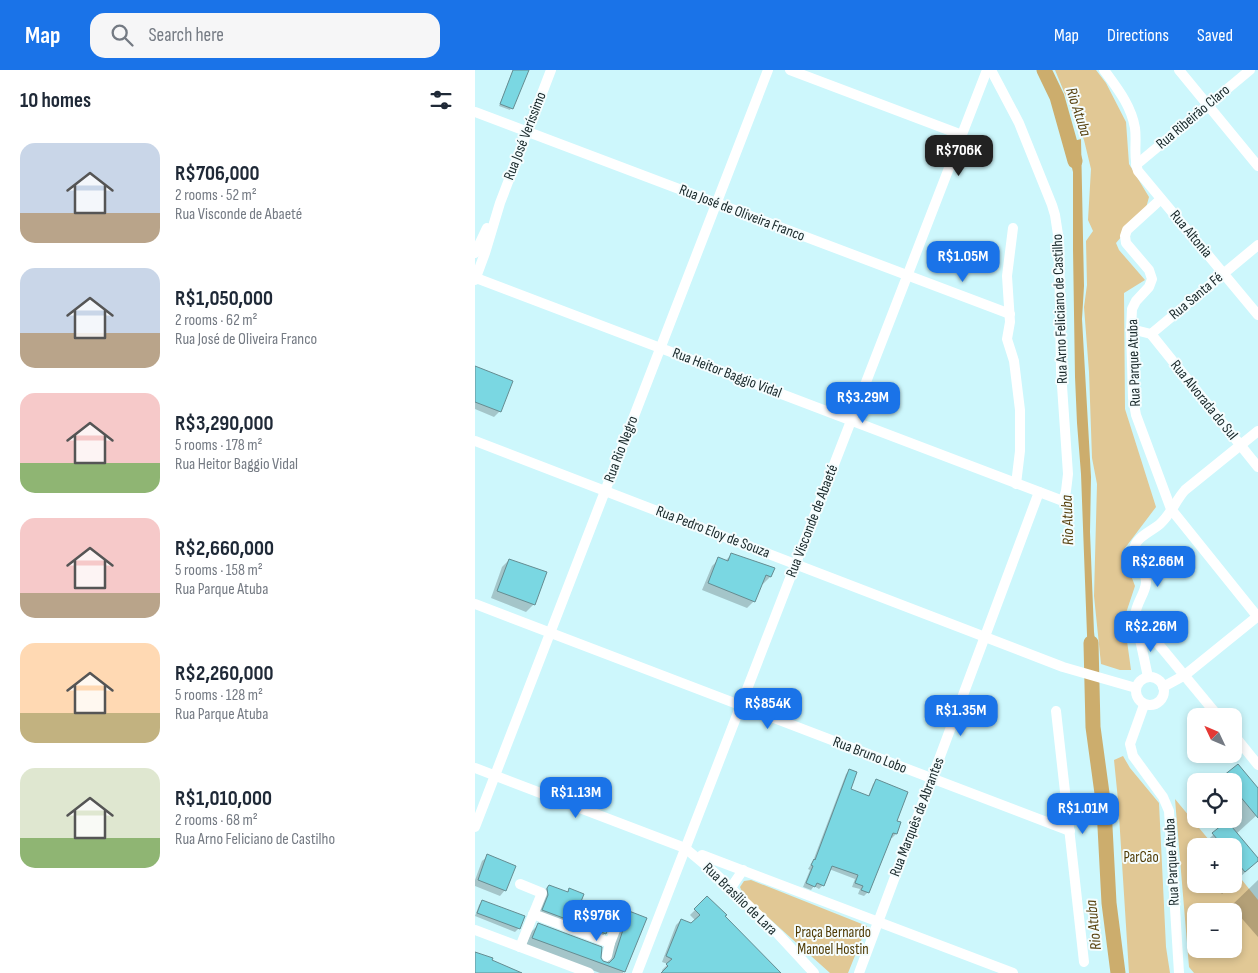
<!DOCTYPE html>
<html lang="en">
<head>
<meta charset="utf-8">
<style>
	body { margin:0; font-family:"Sofia Sans Condensed",sans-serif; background:#f6f6f7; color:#1f2937; height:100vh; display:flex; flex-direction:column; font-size:19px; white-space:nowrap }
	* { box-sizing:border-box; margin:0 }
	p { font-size:16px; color:#747a83 }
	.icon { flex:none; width:28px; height:28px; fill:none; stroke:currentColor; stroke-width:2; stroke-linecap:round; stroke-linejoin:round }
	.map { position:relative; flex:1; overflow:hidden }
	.side { display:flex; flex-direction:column; background:#fff; width:475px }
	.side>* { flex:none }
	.needle { width:32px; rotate:314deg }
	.fabs { position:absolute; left:712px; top:638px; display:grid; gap:10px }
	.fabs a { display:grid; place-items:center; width:55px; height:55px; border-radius:10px; background:#fff; box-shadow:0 2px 8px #0003; font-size:25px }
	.price { position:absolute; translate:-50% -42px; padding:0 11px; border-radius:10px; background:#1a73e8; color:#fff; font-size:16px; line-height:32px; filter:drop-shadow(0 1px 2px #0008) }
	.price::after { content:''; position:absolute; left:50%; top:30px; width:15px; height:11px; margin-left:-8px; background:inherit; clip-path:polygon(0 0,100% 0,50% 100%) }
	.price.selected { background:#222; color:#fff }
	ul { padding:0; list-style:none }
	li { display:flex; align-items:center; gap:15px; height:125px; padding:0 20px }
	li span { display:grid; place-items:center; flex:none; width:140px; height:100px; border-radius:15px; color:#555 }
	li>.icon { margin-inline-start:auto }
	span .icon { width:60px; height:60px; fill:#fffc; stroke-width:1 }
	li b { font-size:21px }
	h2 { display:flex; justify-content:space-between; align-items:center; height:60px; padding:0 20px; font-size:21px }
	header { display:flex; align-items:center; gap:30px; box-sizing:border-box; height:70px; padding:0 25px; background:#1a73e8; color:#fff }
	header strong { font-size:24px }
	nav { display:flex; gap:28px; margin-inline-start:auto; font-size:18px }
	.search { width:350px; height:45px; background:#f6f6f7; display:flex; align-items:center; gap:12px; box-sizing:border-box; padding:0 18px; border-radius:15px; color:#747a83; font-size:19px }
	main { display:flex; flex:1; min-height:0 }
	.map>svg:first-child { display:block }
	.green { fill:#e1c895; fill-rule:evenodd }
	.water { fill:#ccad6d }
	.shadow { fill:#0003 }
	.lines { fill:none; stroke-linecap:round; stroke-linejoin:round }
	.river { stroke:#ccad6d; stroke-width:15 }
	.building { fill:#7ad7e2; stroke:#658c91 }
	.minor { stroke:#fff; stroke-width:10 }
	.labels { text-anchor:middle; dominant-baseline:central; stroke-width:4; stroke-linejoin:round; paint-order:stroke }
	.street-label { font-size:15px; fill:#18282a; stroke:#f5fdfe }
	.park-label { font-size:15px; fill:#4f3a04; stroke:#f5fdfe }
	.water-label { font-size:16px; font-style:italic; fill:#594311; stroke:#f5fdfe }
</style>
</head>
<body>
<header>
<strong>Map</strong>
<div class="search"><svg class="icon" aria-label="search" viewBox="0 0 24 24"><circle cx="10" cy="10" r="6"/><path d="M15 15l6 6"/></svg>Search here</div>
<nav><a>Map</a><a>Directions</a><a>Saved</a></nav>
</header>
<main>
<section class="side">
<h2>10 homes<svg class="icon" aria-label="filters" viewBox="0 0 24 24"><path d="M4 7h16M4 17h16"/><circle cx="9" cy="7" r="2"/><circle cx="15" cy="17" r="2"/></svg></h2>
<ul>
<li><span style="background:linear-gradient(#c9d6e8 70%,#b9a48a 0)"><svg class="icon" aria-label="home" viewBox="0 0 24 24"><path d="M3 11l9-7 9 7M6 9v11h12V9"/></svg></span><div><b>R$706,000</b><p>2 rooms · 52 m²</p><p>Rua Visconde de Abaeté</p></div></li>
<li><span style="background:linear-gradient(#c9d6e8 65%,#b9a48a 0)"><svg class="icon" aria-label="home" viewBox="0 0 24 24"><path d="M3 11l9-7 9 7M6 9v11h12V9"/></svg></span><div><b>R$1,050,000</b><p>2 rooms · 62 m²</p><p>Rua José de Oliveira Franco</p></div></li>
<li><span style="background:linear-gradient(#f6c9c9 70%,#8fb573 0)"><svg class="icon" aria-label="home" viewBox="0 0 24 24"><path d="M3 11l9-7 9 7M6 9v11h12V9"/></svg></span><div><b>R$3,290,000</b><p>5 rooms · 178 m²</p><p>Rua Heitor Baggio Vidal</p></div></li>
<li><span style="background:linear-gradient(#f6c9c9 75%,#b9a48a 0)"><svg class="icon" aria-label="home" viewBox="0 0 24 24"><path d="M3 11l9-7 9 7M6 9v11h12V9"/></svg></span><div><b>R$2,660,000</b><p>5 rooms · 158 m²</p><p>Rua Parque Atuba</p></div></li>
<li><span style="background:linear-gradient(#ffd9b3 70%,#c2b280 0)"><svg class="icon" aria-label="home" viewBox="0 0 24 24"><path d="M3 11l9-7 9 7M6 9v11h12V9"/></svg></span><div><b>R$2,260,000</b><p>5 rooms · 128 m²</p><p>Rua Parque Atuba</p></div></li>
<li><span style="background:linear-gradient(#dfe7d0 70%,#8fb573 0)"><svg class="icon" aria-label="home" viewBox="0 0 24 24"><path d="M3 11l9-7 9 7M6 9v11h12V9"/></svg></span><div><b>R$1,010,000</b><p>2 rooms · 68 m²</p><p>Rua Arno Feliciano de Castilho</p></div></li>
</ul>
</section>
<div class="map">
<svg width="783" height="903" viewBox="0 0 783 903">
	<rect width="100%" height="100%" fill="#cdf7fc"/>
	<g class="green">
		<path d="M580,0H621L631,13L651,52L654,94L674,127L671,138L641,173L644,180L670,210L649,223L650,339L681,437L647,482L660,516L649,549L656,600H645L626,594L619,526L622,414L617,388L614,302L609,237L612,215L611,171L618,161L613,150L616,99L609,70Z"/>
		<path d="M648,686L655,698L684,733L691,877L695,903H654L643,730L639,690Z"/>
		<path d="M700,729L739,776H721V814H759V800L783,830V903H719L714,897ZM721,841H759V879H721Z"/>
		<path d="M276,810L392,856L373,903H355L278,834L269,826L265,817L269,811Z"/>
	</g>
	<path class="water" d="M606,69L609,216L607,249L616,407L615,462L619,562L623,596L613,591L606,404L602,353L600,307L598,179V102L591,73Z"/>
	<g class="shadow">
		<path d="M38,0H52L35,40L24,36Z"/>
		<path d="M0,298L25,341L19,347L0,339Z"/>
		<path d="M257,484L298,499L295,507L288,514L286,513L279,531L272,538L227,520L237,496L244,489L250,491Z"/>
		<path d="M34,490L59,534L51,542L16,528L27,497Z"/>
		<path d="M375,700L374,720L393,727L398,714L402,710L421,751L425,753L421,764L417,768L415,767L393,822L389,826L383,824L385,819L377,817L380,809L354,799L348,815L344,819L339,816L336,820L328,817L335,800L333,799L338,791L371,704Z"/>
		<path d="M749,707L783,720V744L761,764L783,790L760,812L747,824L738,814H759V776H726L748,756L742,749H759V711H745Z"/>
		<path d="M721,781V794L716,787Z"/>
		<path d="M13,786L30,820L25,826L0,816V810L7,791Z"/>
		<path d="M783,810V867L756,836Z"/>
		<path d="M74,816L91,823L94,820L101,840L119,847L122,840L129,833L130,863L123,871L61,848L66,823Z"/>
		<path d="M232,828L249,846L305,903H188L187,900L193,894L187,892L201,855L206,850L217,854L221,851L215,845Z"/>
		<path d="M7,831L44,858L40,862L0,846L4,835Z"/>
		<path d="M154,843L171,849L148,903H125L51,875L56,862L63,855L124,889L127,892L132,894L147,850Z"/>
	</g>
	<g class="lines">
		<g class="river">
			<path d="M569,0L582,27L600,91"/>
			<path d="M616,573L618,657L629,738L634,833L643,903"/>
		</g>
	</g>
	<g class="building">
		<path d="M38,0H54L38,39L25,34Z"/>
		<path d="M0,296L38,311L26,342L0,332Z"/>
		<path d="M256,483L300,498L296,507L291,505L280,532L233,513L243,487L253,491Z"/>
		<path d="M34,489L72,502L60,535L22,521Z"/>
		<path d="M763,694L783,718V748L759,719V711H752L748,706Z"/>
		<path d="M374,699L382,702L376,719L394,726L401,709L433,722L422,751L426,752L422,764L418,763L394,823L386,820L388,816L380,813L383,805L357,796L349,816L342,813L340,817L331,813L338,796L336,795L339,789L340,790Z"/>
		<path d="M752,751L783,788V791L770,802L759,789V776H748L737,763Z"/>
		<path d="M12,784L41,796L31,821L3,810Z"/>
		<path d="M74,815L93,822L94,818L109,824L103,839L123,847L129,831L143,837L131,864L67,840L73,825L72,818Z"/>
		<path d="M232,826L252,845L250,846L306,903H186L193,896L191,894L197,889L191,886L206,849L216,853L225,845L219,839Z"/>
		<path d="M7,830L50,846L45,859L2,843Z"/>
		<path d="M154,841L172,848L150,902L57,868L63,853L127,877L126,888L128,891L134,893L139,888Z"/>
		<path d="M0,882L18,888L17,890L47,903H0Z"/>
	</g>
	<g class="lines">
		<g class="minor">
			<path d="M315,0L487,65"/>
			<path d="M629,0C642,18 656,35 660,58C662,72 658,87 663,101L783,245"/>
			<path d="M704,0L783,96"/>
			<path d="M0,42L535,244"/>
			<path d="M661,95L775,0"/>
			<path d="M686,129L652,160L650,166L651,173L674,200L677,209L674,217L661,231L657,239L656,259L658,328L661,345L696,439L782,546"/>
			<path d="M538,158L532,206L535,252L532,269L539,291L545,340V381L541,414"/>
			<path d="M0,183L12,158"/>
			<path d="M1,208L588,431L591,421L593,404L586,301L584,171L580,145L577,135L544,53L516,0"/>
			<path d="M0,210L10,183L25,133L76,0"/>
			<path d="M656,259L676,264"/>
			<path d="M676,264L783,397"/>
			<path d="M676,264L783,175"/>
			<path d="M0,371L588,597L661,618"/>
			<path d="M0,534L595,761"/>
			<path d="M661,547L743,646"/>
			<circle cx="675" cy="621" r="14"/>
			<path d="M673,607L660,546C661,533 670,524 671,513C672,501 660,492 659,480C659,468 677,461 685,454C696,444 701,430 710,420L783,361"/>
			<path d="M688,617L710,605L783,546"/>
			<path d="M669,635L655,674L658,686L688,727L694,741L704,903"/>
			<path d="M581,641L609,892"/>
			<path d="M759,665L783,695"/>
			<path d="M0,698L210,778L241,804L303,864L339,903"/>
			<path d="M0,757L293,0"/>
			<path d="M227,785L538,903"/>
			<path d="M255,819L268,800"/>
			<path d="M58,844L135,873L147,842"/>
			<path d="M0,860L114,903"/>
			<path d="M45,877L67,823L45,814"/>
			<path d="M132,886L135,873"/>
			<path d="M162,903L512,0"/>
			<path d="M384,903L564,422"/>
		</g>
	</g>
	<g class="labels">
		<g class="street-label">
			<text transform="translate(718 47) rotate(-40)">Rua Ribeirão Claro</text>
			<text transform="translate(50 66) rotate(-69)">Rua José Veríssimo</text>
			<text transform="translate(267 143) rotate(21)">Rua José de Oliveira Franco</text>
			<text transform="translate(716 164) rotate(50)">Rua Altonia</text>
			<text transform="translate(721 226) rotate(-40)">Rua Santa Fé</text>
			<text transform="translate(585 239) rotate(-92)">Rua Arno Feliciano de Castilho</text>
			<text transform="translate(659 293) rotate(-92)">Rua Parque Atuba</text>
			<text transform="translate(252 303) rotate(21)">Rua Heitor Baggio Vidal</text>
			<text transform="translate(729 330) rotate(51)">Rua Alvorada do Sul</text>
			<text transform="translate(146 379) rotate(-69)">Rua Rio Negro</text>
			<text transform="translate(337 451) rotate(-69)">Rua Visconde de Abaeté</text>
			<text transform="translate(238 462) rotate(21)">Rua Pedro Eloy de Souza</text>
			<text transform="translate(395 685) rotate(21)">Rua Bruno Lobo</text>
			<text transform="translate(442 747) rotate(-69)">Rua Marquês de Abrantes</text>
			<text transform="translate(697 792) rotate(-93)">Rua Parque Atuba</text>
			<text transform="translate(265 829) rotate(44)">Rua Brasílio de Lara</text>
		</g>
		<g class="park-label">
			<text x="666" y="787">ParCão</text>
			<text x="358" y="862">Praça Bernardo<tspan x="358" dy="17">Manoel Hostin</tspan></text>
		</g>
		<g class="water-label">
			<text transform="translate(603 42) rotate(72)">Rio Atuba</text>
			<text transform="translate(593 450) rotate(-92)">Rio Atuba</text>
			<text transform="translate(619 855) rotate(-96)">Rio Atuba</text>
		</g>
	</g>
</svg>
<div class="fabs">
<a><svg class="needle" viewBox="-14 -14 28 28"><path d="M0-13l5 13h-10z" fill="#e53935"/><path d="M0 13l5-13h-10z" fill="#747a83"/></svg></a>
<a><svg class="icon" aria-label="locate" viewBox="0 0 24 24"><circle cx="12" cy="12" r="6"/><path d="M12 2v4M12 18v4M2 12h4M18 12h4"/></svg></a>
<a>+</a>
<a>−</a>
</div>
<b class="price selected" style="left:484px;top:107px">R$706K</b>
<b class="price" style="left:488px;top:213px">R$1.05M</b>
<b class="price" style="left:388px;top:354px">R$3.29M</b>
<b class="price" style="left:683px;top:518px">R$2.66M</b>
<b class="price" style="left:676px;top:583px">R$2.26M</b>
<b class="price" style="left:293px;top:660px">R$854K</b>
<b class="price" style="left:486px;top:667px">R$1.35M</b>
<b class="price" style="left:101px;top:749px">R$1.13M</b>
<b class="price" style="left:608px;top:765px">R$1.01M</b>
<b class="price" style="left:122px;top:872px">R$976K</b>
</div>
</main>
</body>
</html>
